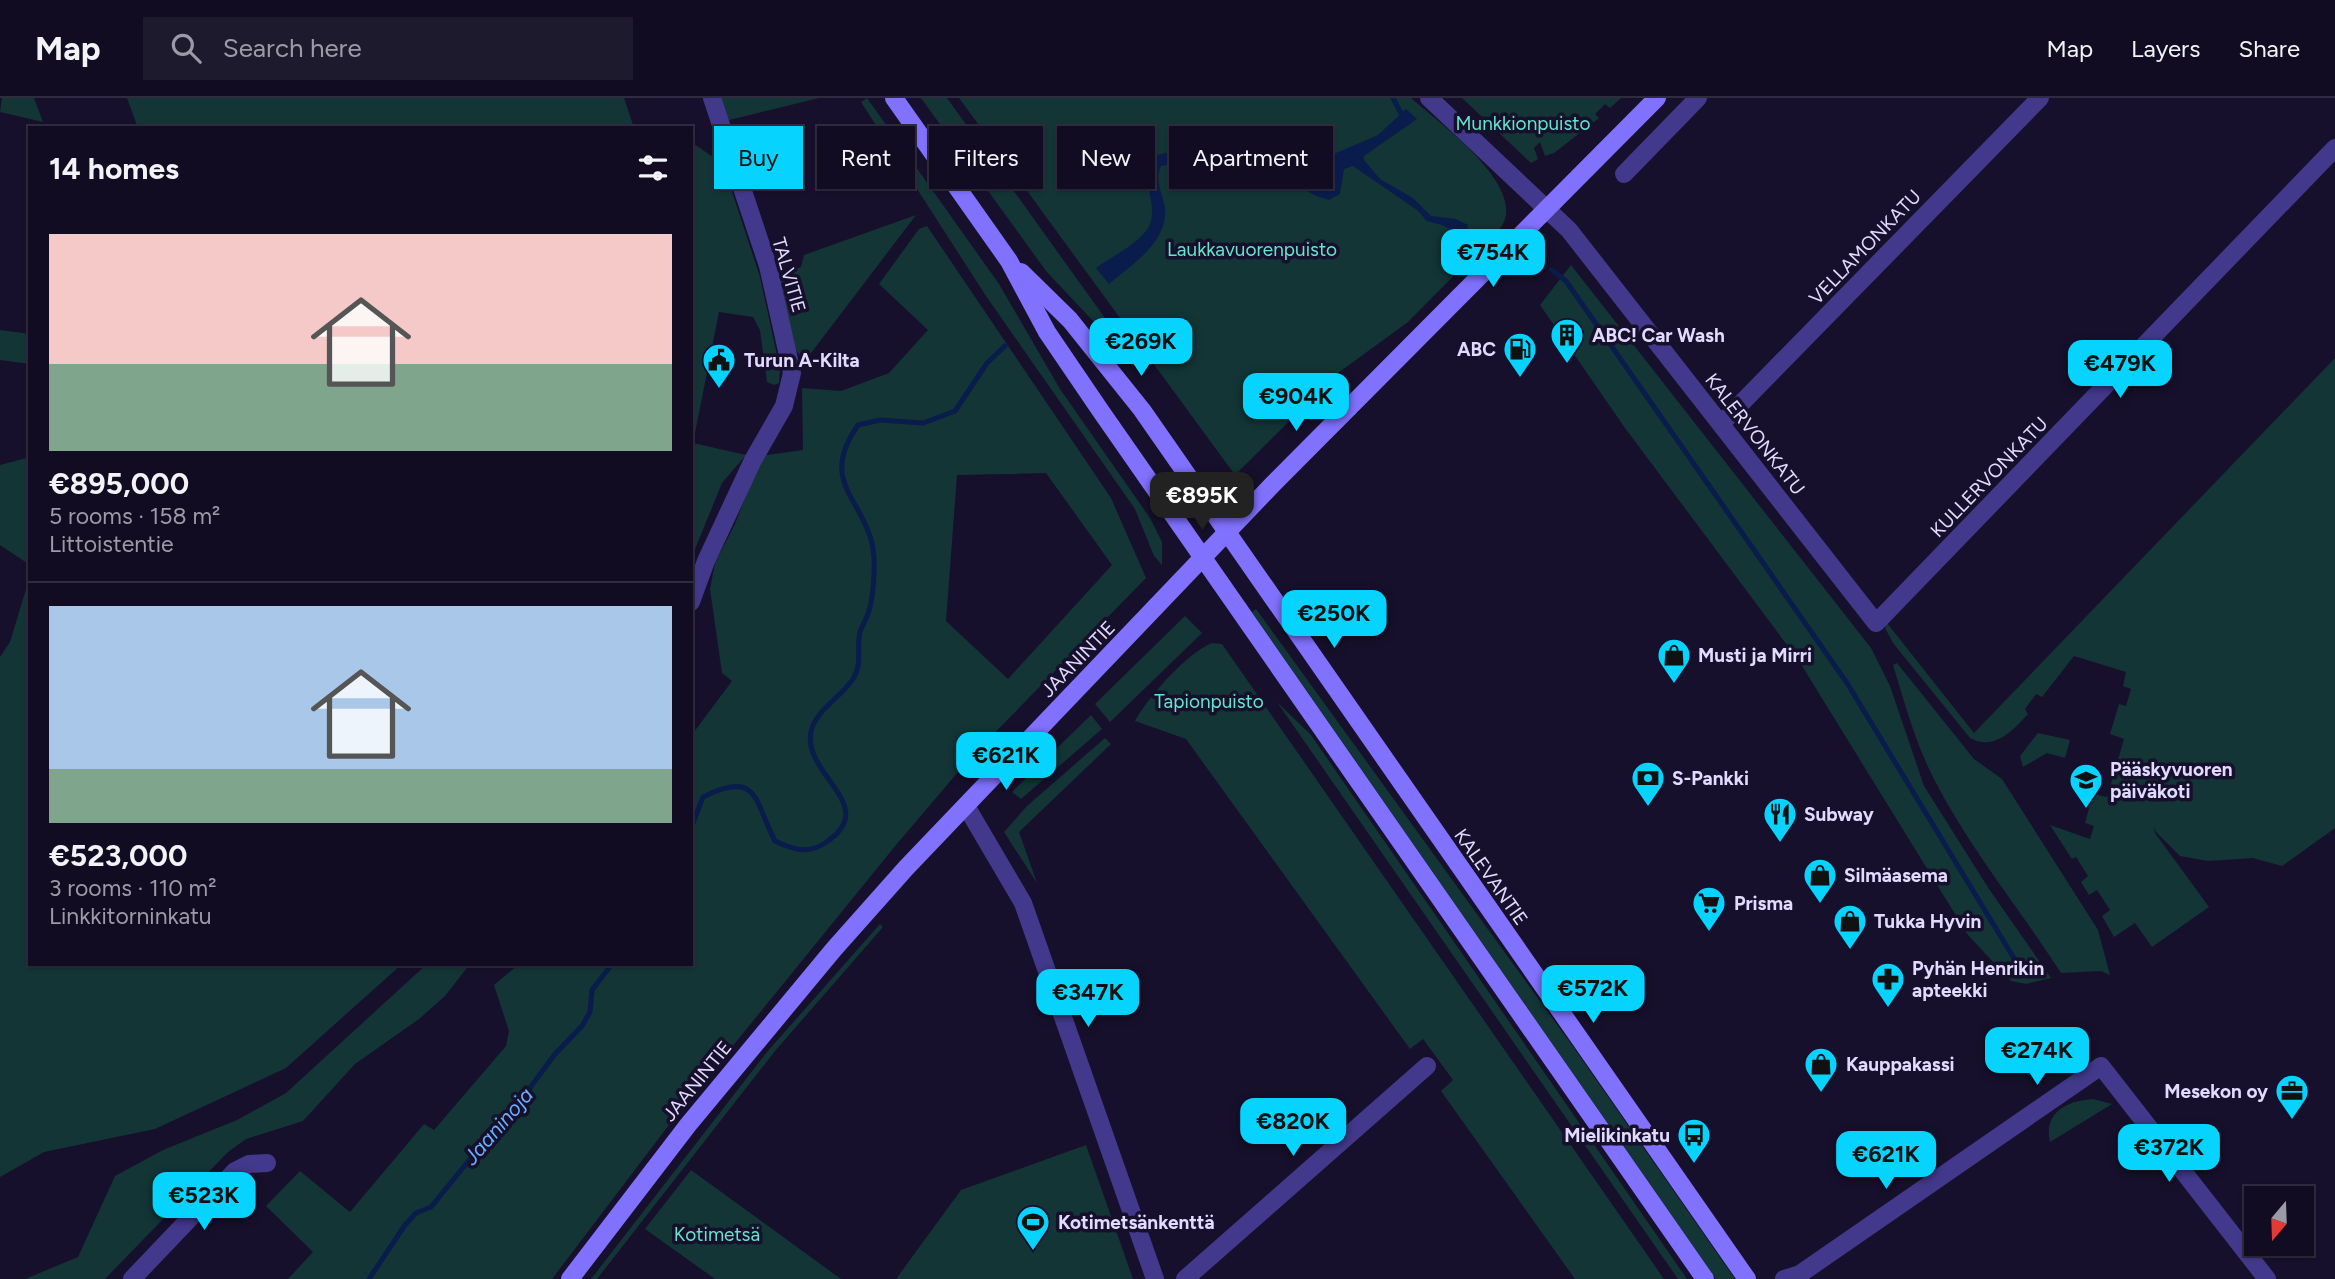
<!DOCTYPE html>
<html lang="en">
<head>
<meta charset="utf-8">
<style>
	body { margin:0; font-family:Figtree,sans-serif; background:#1e1a2e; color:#f1f3f6; height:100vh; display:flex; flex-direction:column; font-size:26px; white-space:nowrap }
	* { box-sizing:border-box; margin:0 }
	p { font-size:23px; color:#9c9ba5 }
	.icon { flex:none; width:38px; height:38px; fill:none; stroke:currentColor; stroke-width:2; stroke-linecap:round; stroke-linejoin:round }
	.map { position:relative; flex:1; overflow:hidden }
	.side { position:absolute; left:28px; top:28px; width:665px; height:840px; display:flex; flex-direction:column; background:#110c21; border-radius:0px; box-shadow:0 2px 5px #0004,0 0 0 2px #302c3f }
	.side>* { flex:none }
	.banner { position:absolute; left:714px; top:28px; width:665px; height:63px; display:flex; gap:14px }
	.needle { width:46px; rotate:199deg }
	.tools { position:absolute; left:2244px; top:1088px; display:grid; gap:14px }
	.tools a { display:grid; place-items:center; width:70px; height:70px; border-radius:0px; background:#110c21; box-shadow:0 2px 5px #0004,0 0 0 2px #302c3f; font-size:35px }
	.price { position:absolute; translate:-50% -60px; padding:0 16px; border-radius:14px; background:#07d3ff; color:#111; font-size:23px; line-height:46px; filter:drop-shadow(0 2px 4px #0008) }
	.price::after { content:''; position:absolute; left:50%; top:42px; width:21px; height:16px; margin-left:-10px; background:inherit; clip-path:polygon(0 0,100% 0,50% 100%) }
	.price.selected { background:#222; color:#fff }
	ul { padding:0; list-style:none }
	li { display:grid; align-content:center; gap:14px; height:371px; padding:0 21px }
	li+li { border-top:2px solid #302c3f }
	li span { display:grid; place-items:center; height:217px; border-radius:0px; color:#555 }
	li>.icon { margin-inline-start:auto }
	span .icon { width:126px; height:126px; fill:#fffc; stroke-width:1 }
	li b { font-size:30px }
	h2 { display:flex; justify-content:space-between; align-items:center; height:84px; padding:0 21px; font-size:30px }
	.chip { padding:0 24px; border-radius:0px; background:#110c21; box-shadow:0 2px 5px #0004,0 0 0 2px #302c3f; font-size:24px; line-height:63px }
	.chip.selected { background:#07d3ff; color:#111 }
	header { display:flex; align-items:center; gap:42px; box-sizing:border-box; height:98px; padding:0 35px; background:#110c21; border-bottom:2px solid #302c3f }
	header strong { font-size:33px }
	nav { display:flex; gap:38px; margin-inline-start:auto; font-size:24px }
	.search { width:490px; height:63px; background:#1e1a2e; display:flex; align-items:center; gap:18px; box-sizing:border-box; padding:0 24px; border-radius:0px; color:#9c9ba5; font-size:26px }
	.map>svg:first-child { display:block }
	.green { fill:#133536; fill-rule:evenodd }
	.water { fill:#091c4c }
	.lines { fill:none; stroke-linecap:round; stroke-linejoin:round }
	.stream { stroke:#091c4c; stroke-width:5 }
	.minor { stroke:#43398c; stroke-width:18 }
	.secondary { stroke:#8072ff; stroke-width:18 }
	.labels { text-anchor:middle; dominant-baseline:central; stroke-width:7; stroke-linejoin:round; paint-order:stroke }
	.park-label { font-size:19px; fill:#60e6cf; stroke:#17102c }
	.street-label { font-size:19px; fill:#e2dbff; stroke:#17102c }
	.poi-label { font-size:19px; font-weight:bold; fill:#e2dbff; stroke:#17102c; text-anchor:start }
	.water-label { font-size:21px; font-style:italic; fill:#69aeff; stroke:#17102c }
</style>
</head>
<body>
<header>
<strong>Map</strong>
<div class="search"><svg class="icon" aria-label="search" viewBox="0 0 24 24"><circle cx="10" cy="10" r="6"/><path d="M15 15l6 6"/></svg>Search here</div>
<nav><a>Map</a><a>Layers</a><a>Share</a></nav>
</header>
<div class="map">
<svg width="2335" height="1181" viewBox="0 0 2335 1181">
	<rect width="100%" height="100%" fill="#17102c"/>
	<g class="green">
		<path d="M2,0H34L43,24L0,14Z"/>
		<path d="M127,0H624L634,30H138Z"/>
		<path d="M717,0H819L725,23Z"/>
		<path d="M867,0L999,186L1060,291L1150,420L1162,444V467L1154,458L1135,411L986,198L861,4Z"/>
		<path d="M921,0H947L1115,234L1109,240L1046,173Z"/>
		<path d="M959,0H1411C1438,24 1535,93 1498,133L1408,224L1338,275L1235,377Z"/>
		<path d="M1462,0H1621L1610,10L1605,6L1595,16L1599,20L1554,55L1545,58L1540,44L1534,50L1538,61L1531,65Z"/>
		<path d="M694,46L723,66L760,179L780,271L779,285L774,287L767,284L760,232L753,219L719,214L693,345L746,357L722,385L691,461Z"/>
		<path d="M916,117L805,263L793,249L780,178L801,169L804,157Z"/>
		<path d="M927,128L1111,400L1146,480L970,660L896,747L675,1019L552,1181H288L313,1154L266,1108L300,1073L350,1114L424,1026L434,1032L506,948L509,933L494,887L519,866H691V638L732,583L722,575L710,491L715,465L735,426L760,361L767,357L803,352L802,290L841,293L889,275L928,232L879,186L919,131ZM1046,375L1112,467L1008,581L946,523L957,377Z"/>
		<path d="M1571,167L1871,550L1890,588L1924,688L1989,791L2051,880L2026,886L2011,883L1968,837L1799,563L1625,330L1540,207Z"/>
		<path d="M0,232L30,236V266L0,262Z"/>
		<path d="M2335,260V730L2282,768L2253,760L2208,763L2180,758L2156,734L2154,728L2155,735L2209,809L2152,849L2135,825L2114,839L2102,818L2110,812L2097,792L2089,797L2081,784L2088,778L2076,759L2072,761L2050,727L2090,741L2094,728L2085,725L2093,696L2107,699L2124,641L2110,636L2119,606L2126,608L2131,591L2123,588L2126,574L2074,558L2042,599L2036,596L2025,611L2028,616C2012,633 1995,653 1970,640L1893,545L1885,530L1887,525L1974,635Z"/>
		<path d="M30,359V467L0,447V367Z"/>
		<path d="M30,478V866H402L286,970L155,1031L44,1054L0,1079V559L10,544Z"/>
		<path d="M1256,511L1574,950L1735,1181H1716L1252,514Z"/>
		<path d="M1185,518L1202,535L1110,624L1095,606Z"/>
		<path d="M1212,545L1222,546L1664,1181H1575L1441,993L1453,982L1423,941L1410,951L1186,641L1135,623C1148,599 1187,555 1212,545Z"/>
		<path d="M1897,565L1974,661L2002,681L2098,832L2110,877L2101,873L2061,875C2020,811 1970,751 1935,683C1916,647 1905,606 1893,567Z"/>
		<path d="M1277,604L1311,637L1687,1181H1678Z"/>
		<path d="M1091,617L1102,631L1021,701L1012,694Z"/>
		<path d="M2038,635L2070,642L2065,660L2047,655L2023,669L2020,658Z"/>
		<path d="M1105,640L1111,646L1019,734L1037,785L1004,734L1027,708Z"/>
		<path d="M880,826L883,829L775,953L597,1181H591L767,954Z"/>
		<path d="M427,866H470L445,898L419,921L355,966L303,1023L246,1041L228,1054L105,1181H25L78,1159L115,1078L163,1052L237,1022L286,995Z"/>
		<path d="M2093,1001L2112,1006L2050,1044C2043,1014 2067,1003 2093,1001Z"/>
		<path d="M1086,1047L1133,1181H896L961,1092Z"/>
		<path d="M691,1072L841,1181H715L645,1131Z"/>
	</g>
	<path class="water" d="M1406,11L1417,21L1364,58V62L1380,81L1413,100L1431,118L1456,121L1468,127L1465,139L1442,127L1427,123L1417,112L1353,68L1344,71L1340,96L1329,102L1316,98L1276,75L1254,51L1242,46L1234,45L1184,64L1161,68C1154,82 1163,97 1165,110C1168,145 1132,166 1109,186L1096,170C1111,159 1134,148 1146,133C1163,111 1137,81 1153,58L1250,34C1271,39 1280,66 1301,70L1378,37Z"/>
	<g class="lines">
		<g class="stream">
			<path d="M1393,0L1403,19"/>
			<path d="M1552,172L1566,183L1847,585L2015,862"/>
			<path d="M691,730L703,699C759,671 754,703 775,743C792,751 807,757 825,745C884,707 797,675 812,630C819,610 842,598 853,581C863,565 856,550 860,534C863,526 868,518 870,509C874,492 876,463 872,445C861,399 819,383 858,327L880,322L923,325L955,313L987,265L1005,248"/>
			<path d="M369,1181L405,1127L416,1115L431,1109L492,1034L500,1019L521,1002L555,956L582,928L590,914L592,892L612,866"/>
		</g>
		<g class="minor">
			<path d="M1429,0L1569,132L1876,525L2335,50"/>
			<path d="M1624,76L1698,0"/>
			<path d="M1721,326L2040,0"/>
			<path d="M691,504L706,463L753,362L784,308L792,275L768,168L712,0"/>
			<path d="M966,708L1023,805L1155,1181"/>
			<path d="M132,1181L235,1073L249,1066L267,1065"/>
			<path d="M1185,1181L1427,968"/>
			<path d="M1784,1181L1800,1176L2101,968L2267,1181"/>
		</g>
		<g class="secondary">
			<path d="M894,0L1009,163L1047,234L1100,312L1705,1181"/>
			<path d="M1021,174L1070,222L1142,312L1747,1181"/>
			<path d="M570,1181L688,1027L834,851L906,770L1273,386L1657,0"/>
		</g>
	</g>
	<defs>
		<symbol id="building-pin" viewBox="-11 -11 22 30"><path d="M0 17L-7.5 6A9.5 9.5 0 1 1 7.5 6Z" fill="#07d3ff" stroke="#17102c"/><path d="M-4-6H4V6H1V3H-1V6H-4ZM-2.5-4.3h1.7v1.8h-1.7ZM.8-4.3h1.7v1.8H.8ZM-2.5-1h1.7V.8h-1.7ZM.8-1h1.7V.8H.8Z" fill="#111"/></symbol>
		<symbol id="fuel-pin" viewBox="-11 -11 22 30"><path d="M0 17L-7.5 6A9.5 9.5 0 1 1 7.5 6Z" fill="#07d3ff" stroke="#17102c"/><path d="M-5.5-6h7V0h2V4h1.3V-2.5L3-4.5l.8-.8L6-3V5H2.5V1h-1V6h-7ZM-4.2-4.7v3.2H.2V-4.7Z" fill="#111"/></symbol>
		<symbol id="civic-pin" viewBox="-11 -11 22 30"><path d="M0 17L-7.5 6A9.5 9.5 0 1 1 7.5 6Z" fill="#07d3ff" stroke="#17102c"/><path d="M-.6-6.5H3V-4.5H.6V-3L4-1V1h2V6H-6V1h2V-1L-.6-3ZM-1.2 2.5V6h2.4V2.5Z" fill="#111"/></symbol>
		<symbol id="shop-pin" viewBox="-11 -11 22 30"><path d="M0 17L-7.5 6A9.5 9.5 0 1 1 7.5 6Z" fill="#07d3ff" stroke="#17102c"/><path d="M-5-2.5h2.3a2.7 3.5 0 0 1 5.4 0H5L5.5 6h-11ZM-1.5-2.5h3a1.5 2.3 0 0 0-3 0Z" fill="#111"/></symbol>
		<symbol id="bank-pin" viewBox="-11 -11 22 30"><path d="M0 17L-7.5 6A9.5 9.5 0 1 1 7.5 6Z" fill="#07d3ff" stroke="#17102c"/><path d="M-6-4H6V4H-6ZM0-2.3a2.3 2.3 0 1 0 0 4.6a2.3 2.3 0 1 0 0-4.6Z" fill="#111"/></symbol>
		<symbol id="school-pin" viewBox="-11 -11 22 30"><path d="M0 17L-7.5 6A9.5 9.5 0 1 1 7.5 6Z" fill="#07d3ff" stroke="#17102c"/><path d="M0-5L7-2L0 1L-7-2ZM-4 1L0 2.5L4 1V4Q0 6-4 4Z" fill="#111"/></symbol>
		<symbol id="restaurant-pin" viewBox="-11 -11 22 30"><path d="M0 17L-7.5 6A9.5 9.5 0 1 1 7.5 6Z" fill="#07d3ff" stroke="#17102c"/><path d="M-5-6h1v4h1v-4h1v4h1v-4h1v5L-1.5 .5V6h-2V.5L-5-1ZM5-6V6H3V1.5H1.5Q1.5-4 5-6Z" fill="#111"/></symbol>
		<symbol id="supermarket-pin" viewBox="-11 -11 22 30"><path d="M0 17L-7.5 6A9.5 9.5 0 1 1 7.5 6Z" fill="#07d3ff" stroke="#17102c"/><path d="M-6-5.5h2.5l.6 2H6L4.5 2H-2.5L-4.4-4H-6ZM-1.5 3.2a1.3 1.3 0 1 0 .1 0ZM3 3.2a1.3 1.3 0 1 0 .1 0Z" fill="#111"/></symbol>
		<symbol id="pharmacy-pin" viewBox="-11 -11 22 30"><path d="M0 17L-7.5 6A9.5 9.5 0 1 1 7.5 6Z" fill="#07d3ff" stroke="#17102c"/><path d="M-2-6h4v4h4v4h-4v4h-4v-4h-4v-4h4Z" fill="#111"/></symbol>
		<symbol id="office-pin" viewBox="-11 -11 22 30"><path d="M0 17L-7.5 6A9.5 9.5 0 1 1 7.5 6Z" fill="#07d3ff" stroke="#17102c"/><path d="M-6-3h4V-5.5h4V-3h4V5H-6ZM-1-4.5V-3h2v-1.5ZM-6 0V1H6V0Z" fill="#111"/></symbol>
		<symbol id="bus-pin" viewBox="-11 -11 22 30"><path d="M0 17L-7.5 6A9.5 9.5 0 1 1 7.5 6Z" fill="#07d3ff" stroke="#17102c"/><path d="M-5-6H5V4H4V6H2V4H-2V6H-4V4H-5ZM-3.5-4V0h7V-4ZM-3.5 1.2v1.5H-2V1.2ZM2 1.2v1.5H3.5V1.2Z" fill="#111"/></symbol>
		<symbol id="stadium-pin" viewBox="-11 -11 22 30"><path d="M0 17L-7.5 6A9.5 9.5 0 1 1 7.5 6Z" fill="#07d3ff" stroke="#17102c"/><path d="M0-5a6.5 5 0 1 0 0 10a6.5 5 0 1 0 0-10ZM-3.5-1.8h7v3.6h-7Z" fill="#111"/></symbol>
	</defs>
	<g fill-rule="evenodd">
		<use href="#building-pin" x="1548" y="218" width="38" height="52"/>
		<use href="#fuel-pin" x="1501" y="232" width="38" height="52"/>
		<use href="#civic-pin" x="700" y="243" width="38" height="52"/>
		<use href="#shop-pin" x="1655" y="538" width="38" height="52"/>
		<use href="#bank-pin" x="1629" y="661" width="38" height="52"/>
		<use href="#school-pin" x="2067" y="663" width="38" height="52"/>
		<use href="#restaurant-pin" x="1761" y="697" width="38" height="52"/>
		<use href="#shop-pin" x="1801" y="758" width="38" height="52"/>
		<use href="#supermarket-pin" x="1690" y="786" width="38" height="52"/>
		<use href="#shop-pin" x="1831" y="804" width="38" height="52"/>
		<use href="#pharmacy-pin" x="1869" y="862" width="38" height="52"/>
		<use href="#shop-pin" x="1802" y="947" width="38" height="52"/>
		<use href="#office-pin" x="2273" y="974" width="38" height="52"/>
		<use href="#bus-pin" x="1675" y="1018" width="38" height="52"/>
		<use href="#stadium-pin" x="1014" y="1105" width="38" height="52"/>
	</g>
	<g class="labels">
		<g class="park-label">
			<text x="1523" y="25">Munkkionpuisto</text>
			<text x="1252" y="151">Laukkavuorenpuisto</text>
			<text x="1209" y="603">Tapionpuisto</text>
			<text x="717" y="1136">Kotimetsä</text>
		</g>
		<g class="street-label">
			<text transform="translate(1865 149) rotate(-46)">VELLAMONKATU</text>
			<text transform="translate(789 177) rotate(74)">TALVITIE</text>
			<text transform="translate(1755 336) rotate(52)">KALERVONKATU</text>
			<text transform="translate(1989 379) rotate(-46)">KULLERVONKATU</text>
			<text transform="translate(1078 561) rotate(-46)">JAANINTIE</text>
			<text transform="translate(1491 779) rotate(55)">KALEVANTIE</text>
			<text transform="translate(697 983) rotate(-51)">JAANINTIE</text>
		</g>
		<g class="poi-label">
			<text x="1592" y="237">ABC! Car Wash</text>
			<text x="1496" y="251" text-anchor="end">ABC</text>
			<text x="744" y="262">Turun A-Kilta</text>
			<text x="1698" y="557">Musti ja Mirri</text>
			<text x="2110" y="671">Pääskyvuoren<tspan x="2110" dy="22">päiväkoti</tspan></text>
			<text x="1672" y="680">S-Pankki</text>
			<text x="1804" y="716">Subway</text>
			<text x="1844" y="777">Silmäasema</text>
			<text x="1734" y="805">Prisma</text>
			<text x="1874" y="823">Tukka Hyvin</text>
			<text x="1912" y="870">Pyhän Henrikin<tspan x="1912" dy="22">apteekki</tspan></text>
			<text x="1846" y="966">Kauppakassi</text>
			<text x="2268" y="993" text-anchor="end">Mesekon oy</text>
			<text x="1670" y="1037" text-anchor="end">Mielikinkatu</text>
			<text x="1058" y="1124">Kotimetsänkenttä</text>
		</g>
		<g class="water-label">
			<text transform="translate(498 1028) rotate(-49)">Jaaninoja</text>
		</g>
	</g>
</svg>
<div class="tools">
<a><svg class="needle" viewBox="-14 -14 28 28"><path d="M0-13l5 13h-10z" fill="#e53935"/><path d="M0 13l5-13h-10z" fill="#9c9ba5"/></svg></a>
</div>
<b class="price" style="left:1493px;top:191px">€754K</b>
<b class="price" style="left:1141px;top:280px">€269K</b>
<b class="price" style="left:2120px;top:302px">€479K</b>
<b class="price" style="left:1296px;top:335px">€904K</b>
<b class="price selected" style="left:1202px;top:434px">€895K</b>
<b class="price" style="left:1334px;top:552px">€250K</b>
<b class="price" style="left:1006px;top:694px">€621K</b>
<b class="price" style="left:1593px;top:927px">€572K</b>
<b class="price" style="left:1088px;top:931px">€347K</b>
<b class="price" style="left:2037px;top:989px">€274K</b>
<b class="price" style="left:1293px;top:1060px">€820K</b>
<b class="price" style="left:2169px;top:1086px">€372K</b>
<b class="price" style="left:1886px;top:1093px">€621K</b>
<b class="price" style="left:204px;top:1134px">€523K</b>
<div class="banner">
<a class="chip selected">Buy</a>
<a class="chip">Rent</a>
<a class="chip">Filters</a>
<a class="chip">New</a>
<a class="chip">Apartment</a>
</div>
<section class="side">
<h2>14 homes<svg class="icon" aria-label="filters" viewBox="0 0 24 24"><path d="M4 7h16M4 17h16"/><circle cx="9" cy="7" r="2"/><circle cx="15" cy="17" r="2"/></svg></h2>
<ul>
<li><span style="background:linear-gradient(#f6c9c9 60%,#7fa58c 0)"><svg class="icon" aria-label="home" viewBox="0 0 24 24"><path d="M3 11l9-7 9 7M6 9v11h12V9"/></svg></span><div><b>€895,000</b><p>5 rooms · 158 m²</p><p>Littoistentie</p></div></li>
<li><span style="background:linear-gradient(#a9c7e8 75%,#7fa58c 0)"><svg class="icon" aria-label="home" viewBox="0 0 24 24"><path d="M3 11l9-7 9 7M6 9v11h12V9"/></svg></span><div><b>€523,000</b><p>3 rooms · 110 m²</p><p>Linkkitorninkatu</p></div></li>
</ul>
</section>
</div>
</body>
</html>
